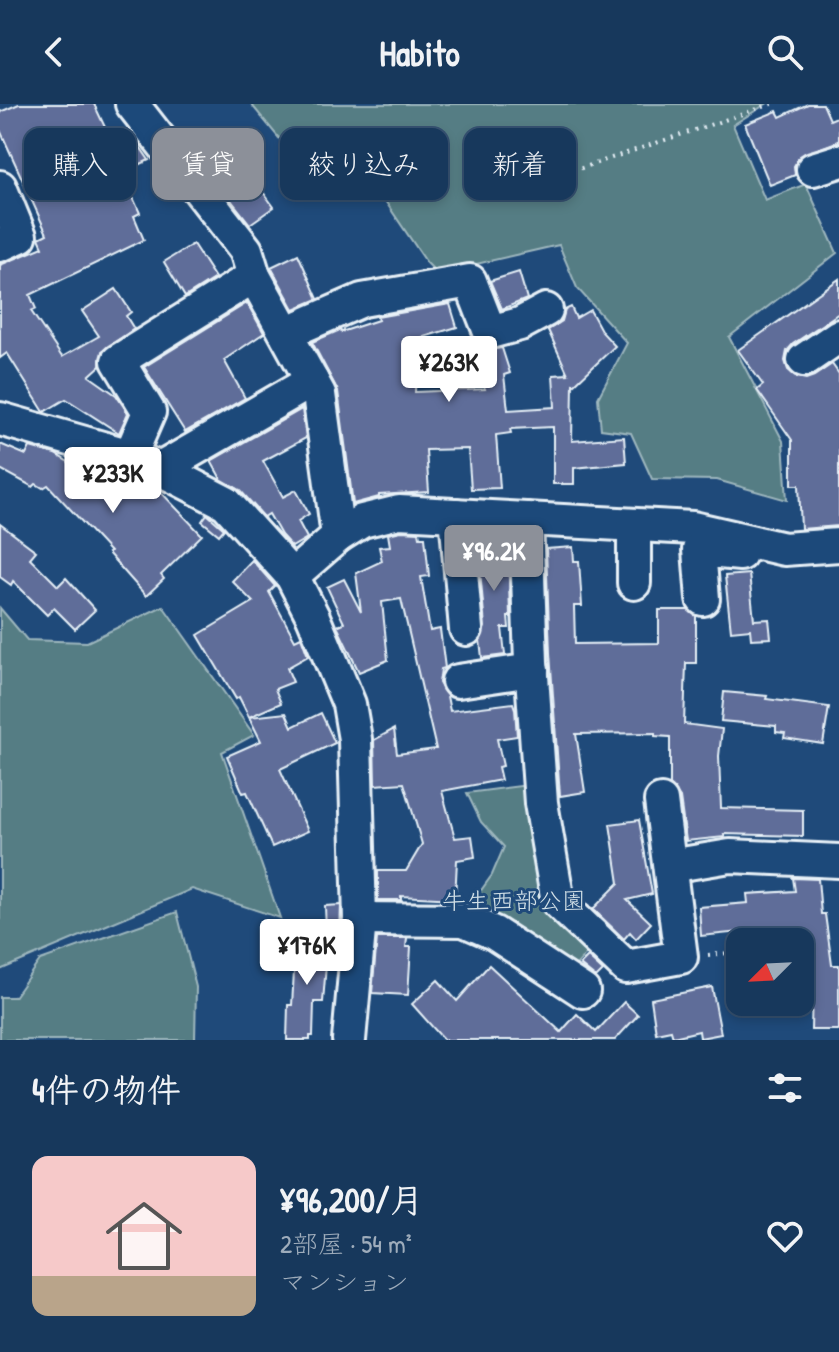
<!DOCTYPE html>
<html lang="ja">
<head>
<meta charset="utf-8">
<style>
	body { margin:0; font-family:"Patrick Hand","Klee One",sans-serif; background:#244365; color:#f1f3f6; height:100vh; display:flex; flex-direction:column; font-size:30px; white-space:nowrap }
	* { box-sizing:border-box; margin:0 }
	p { font-size:26px; color:#9eacbb }
	.icon { flex:none; width:44px; height:44px; fill:none; stroke:currentColor; stroke-width:2; stroke-linecap:round; stroke-linejoin:round }
	.map { position:relative; height:936px; overflow:hidden }
	.panel { display:flex; flex-direction:column; background:#17385c; flex:1 }
	.panel>* { flex:none }
	.top-card { position:absolute; left:24px; top:24px; width:792px; height:72px; display:flex; gap:16px }
	.needle { width:52px; rotate:246deg }
	.buttons { position:absolute; left:726px; top:824px; display:grid; gap:16px }
	.buttons a { display:grid; place-items:center; width:88px; height:88px; border-radius:16px; background:#17385c; box-shadow:0 4px 12px #0003,0 0 0 2px #365272; font-size:40px }
	.price { position:absolute; translate:-50% -68px; padding:0 18px; border-radius:8px; background:#fff; color:#222; font-size:26px; line-height:52px; filter:drop-shadow(0 2px 4px #0008) }
	.price::after { content:''; position:absolute; left:50%; top:48px; width:24px; height:18px; margin-left:-12px; background:inherit; clip-path:polygon(0 0,100% 0,50% 100%) }
	.price.current { background:#8c9099; color:#fff }
	ul { padding:0; list-style:none }
	li { display:flex; align-items:center; gap:24px; height:200px; padding:0 32px }
	li span { display:grid; place-items:center; flex:none; width:224px; height:160px; border-radius:16px; color:#555 }
	li>.icon { margin-inline-start:auto }
	span .icon { width:96px; height:96px; fill:#fffc; stroke-width:1 }
	li b { font-size:34px }
	h2 { display:flex; justify-content:space-between; align-items:center; height:96px; padding:0 32px; font-size:34px }
	.tag { padding:0 28px; border-radius:16px; background:#17385c; box-shadow:0 4px 12px #0003,0 0 0 2px #365272; font-size:28px; line-height:72px }
	.tag.current { background:#8c9099; color:#fff }
	header { display:flex; justify-content:space-between; align-items:center; height:104px; padding:0 32px; background:#17385c; font-size:36px; font-weight:700 }
	.map>svg:first-child { display:block }
	.green { fill:#557d84; stroke:#9eb7be; stroke-width:2 }
	.building { fill:#5f6d99; stroke:#e8f1f8; stroke-width:2 }
	.lines { fill:none; stroke-linecap:round; stroke-linejoin:round }
	.minor-casing { stroke:#e8f1f8; stroke-width:38 }
	.path { stroke:#e8f1f8; stroke-width:4; stroke-dasharray:2 6; stroke-linecap:butt }
	.minor { stroke:#1f4a7a; stroke-width:32 }
	.labels { text-anchor:middle; dominant-baseline:central; stroke-width:6; stroke-linejoin:round; paint-order:stroke }
	.park-label { font-size:24px; fill:#d2e0e7; stroke:#1f4a7a }
</style>
</head>
<body>
<header><svg class="icon" aria-label="back" viewBox="0 0 24 24"><path d="M15 5l-7 7 7 7"/></svg>Habito<svg class="icon" aria-label="search" viewBox="0 0 24 24"><circle cx="10" cy="10" r="6"/><path d="M15 15l6 6"/></svg></header>
<div class="map">
<svg width="839" height="936" viewBox="0 0 839 936">
	<rect width="100%" height="100%" fill="#1f4a7a"/>
	<filter id="ink" filterUnits="userSpaceOnUse"><feTurbulence type="fractalNoise" baseFrequency=".0125" numOctaves="2"/><feDisplacementMap in="SourceGraphic" scale="16" xChannelSelector="R" yChannelSelector="G"/><feConvolveMatrix kernelMatrix="1 2 1 2 8 2 1 2 1" color-interpolation-filters="sRGB"/></filter>
	<g filter="url(#ink)">
		<g class="green">
			<path d="M251,0H766L733,21L765,96L806,80L837,149L729,233L783,337L787,396L717,376L652,375L631,329L601,325L598,294L627,239L577,184L559,141L437,169L427,159L348,42L301,61Z"/>
			<path d="M163,502L254,631L222,648L280,814L192,785L0,866V504L27,536L87,538Z"/>
			<path d="M528,681L590,846L569,869L467,806L492,771L504,743L481,718L467,689Z"/>
			<path d="M177,808L196,883L195,936H0V893H14L40,856Z"/>
		</g>
		<g class="building">
			<path d="M19,0H94L111,36L129,27L149,56L122,69L140,109L134,112L144,136L30,191L36,205L31,207L62,253L99,232L82,207L116,185L131,208L126,212L134,225L102,247L100,262L89,272L116,291L128,309L119,329L66,295L44,308L7,249L0,254V161L43,143L39,134L47,130L0,26V8Z"/>
			<path d="M808,0H823L830,16L839,12V37L800,52L794,62L795,71L770,81L745,20L777,7L780,13Z"/>
			<path d="M249,69L274,103L250,120L224,87Z"/>
			<path d="M193,140L215,174L185,193L164,158Z"/>
			<path d="M298,150L318,195L294,205L271,163Z"/>
			<path d="M519,168L527,195L502,205L490,177Z"/>
			<path d="M839,175V209L793,240L787,247L785,257L788,266L797,273L806,275L814,272L832,260L839,270V422L801,425L799,381H792V336L757,286L763,281L738,246Z"/>
			<path d="M247,199L264,229L224,256L245,294L185,328L144,263Z"/>
			<path d="M450,200L457,223L417,235L415,288L485,285L470,239L474,237L485,246L502,244L510,269L504,271L508,306L555,303L553,271L568,270L548,226L562,217L565,206L571,203L576,214L590,206L602,228L615,242L574,281L573,279L572,337L624,333L626,359L574,364V380H553V323L510,325L511,329L496,331L500,384L471,385L468,345L426,346L429,388L379,391V393L353,400L338,287L312,238L340,226L341,228L378,216L377,213Z"/>
			<path d="M302,305L306,334L263,357L283,393L296,386L309,410L298,417L307,434L292,443L281,431L269,410L264,413L240,386L221,375L211,357Z"/>
			<path d="M0,340L26,351L30,343L55,350L85,368L83,370L113,401L139,377L152,382L159,386L202,431L161,471L164,475L146,492L108,449L110,448L48,381L43,384L36,380L33,383L0,365Z"/>
			<path d="M207,410L224,425L219,431L202,417Z"/>
			<path d="M0,420L36,447L30,454L58,482L66,474L95,506L75,525L54,504L47,511L13,477L11,481L0,473Z"/>
			<path d="M401,427L419,428L420,433H425L429,472L421,473L430,527L440,525L445,564L441,565L439,579L447,592L450,607L513,599L515,605L517,632L497,635L503,662L498,663L501,676L442,687L455,734L472,732L475,753L457,756L455,795L401,792V796H378V767H406L422,740L404,679L375,681L374,636L394,625L397,650L436,645L401,495L382,498L388,556L359,568L337,522L344,519L327,483L344,475L361,508L356,469L382,457L379,443L390,442L388,430Z"/>
			<path d="M477,431L507,433L508,439L510,513H508L509,524H502L505,551L482,554L480,536L485,523Z"/>
			<path d="M573,443L574,457H579L582,502H574L575,540L659,539V506H688L696,512V559H686L684,620L722,625L719,652L721,704L803,706V732L724,730L725,733L686,737L680,694L670,681V633L655,632V629L576,630L585,688L560,692L550,549L546,445Z"/>
			<path d="M252,456L275,482L269,488L295,536L301,533L308,552L287,564L293,578L275,585L281,599L249,613L239,593L236,595L198,531L253,498L232,477Z"/>
			<path d="M749,470L754,516L769,515L771,534L751,535L750,525L731,527L725,472Z"/>
			<path d="M724,588L767,592L766,595L829,603L823,640L784,634L785,629L776,628V622L721,617Z"/>
			<path d="M286,609L292,623L321,609L335,639L280,665L308,727L272,743L247,688L243,689L227,652L261,637L249,613Z"/>
			<path d="M639,716L652,790L627,796L651,819L636,835L630,828L624,835L593,805L619,779L610,720Z"/>
			<path d="M793,774L818,775L821,810H825L832,861H839V926H811L812,887L807,888L800,838H751L750,827L701,832L699,803L748,799L747,790L795,787Z"/>
			<path d="M341,801L340,828H326L325,802Z"/>
			<path d="M296,834L328,836L323,898H314L313,932H310V936H287L288,901H292Z"/>
			<path d="M377,834H407L406,843H411L408,891L372,889Z"/>
			<path d="M588,853L603,867L596,874L580,861Z"/>
			<path d="M489,861L561,928L577,910L596,928L624,898L638,911L615,936H444L412,900L438,876L457,897Z"/>
			<path d="M712,883L721,930L700,934L699,927L673,933L671,926L656,929L651,895Z"/>
		</g>
		<g class="lines">
			<defs>
				<g id="minor">
					<path d="M132,0L246,146L254,172L319,290L338,432L292,472"/>
					<path d="M813,65L839,57"/>
					<path d="M0,83L20,132L0,141"/>
					<path d="M286,229L362,196L470,177L490,228L520,220L546,206"/>
					<path d="M804,256L839,232"/>
					<path d="M0,315L130,352L160,365L226,399L292,472L313,513L349,600L355,635L360,815L349,936"/>
					<path d="M130,352L149,308L118,257L254,172"/>
					<path d="M160,365L312,277"/>
					<path d="M456,411L466,525"/>
					<path d="M526,415L531,558L541,699L558,798L626,863L681,853L661,697"/>
					<path d="M338,432L362,417L399,408L693,424L784,445L839,441"/>
					<path d="M634,479V421"/>
					<path d="M703,495L699,446L740,450"/>
					<path d="M458,577L532,566"/>
					<path d="M670,762L730,752L839,757"/>
					<path d="M360,815L464,816L494,829L583,887"/>
				</g>
			</defs>
			<use href="#minor" class="minor-casing"/>
			<g class="path">
				<path d="M558,72L772,0"/>
				<path d="M708,851L730,849"/>
			</g>
			<use href="#minor" class="minor"/>
		</g>
	</g>
	<g class="labels">
		<g class="park-label">
			<text x="514" y="796">牛生西部公園</text>
		</g>
	</g>
</svg>
<div class="buttons">
<a><svg class="needle" viewBox="-14 -14 28 28"><path d="M0-13l5 13h-10z" fill="#e53935"/><path d="M0 13l5-13h-10z" fill="#9eacbb"/></svg></a>
</div>
<b class="price" style="left:449px;top:300px">¥263K</b>
<b class="price" style="left:113px;top:411px">¥233K</b>
<b class="price current" style="left:494px;top:489px">¥96.2K</b>
<b class="price" style="left:307px;top:883px">¥176K</b>
<div class="top-card">
<a class="tag">購入</a>
<a class="tag current">賃貸</a>
<a class="tag">絞り込み</a>
<a class="tag">新着</a>
</div>
</div>
<section class="panel">
<h2>4件の物件<svg class="icon" aria-label="filters" viewBox="0 0 24 24"><path d="M4 7h16M4 17h16"/><circle cx="9" cy="7" r="2"/><circle cx="15" cy="17" r="2"/></svg></h2>
<ul>
<li><span style="background:linear-gradient(#f6c9c9 75%,#b9a48a 0)"><svg class="icon" aria-label="home" viewBox="0 0 24 24"><path d="M3 11l9-7 9 7M6 9v11h12V9"/></svg></span><div><b>¥96,200/月</b><p>2部屋 · 54 m²</p><p>マンション</p></div><svg class="icon" aria-label="heart" viewBox="0 0 24 24"><path d="M12 20l-8-8c-3-5 5-10 8-4 3-6 11-1 8 4z"/></svg></li>
</ul>
</section>
</body>
</html>
